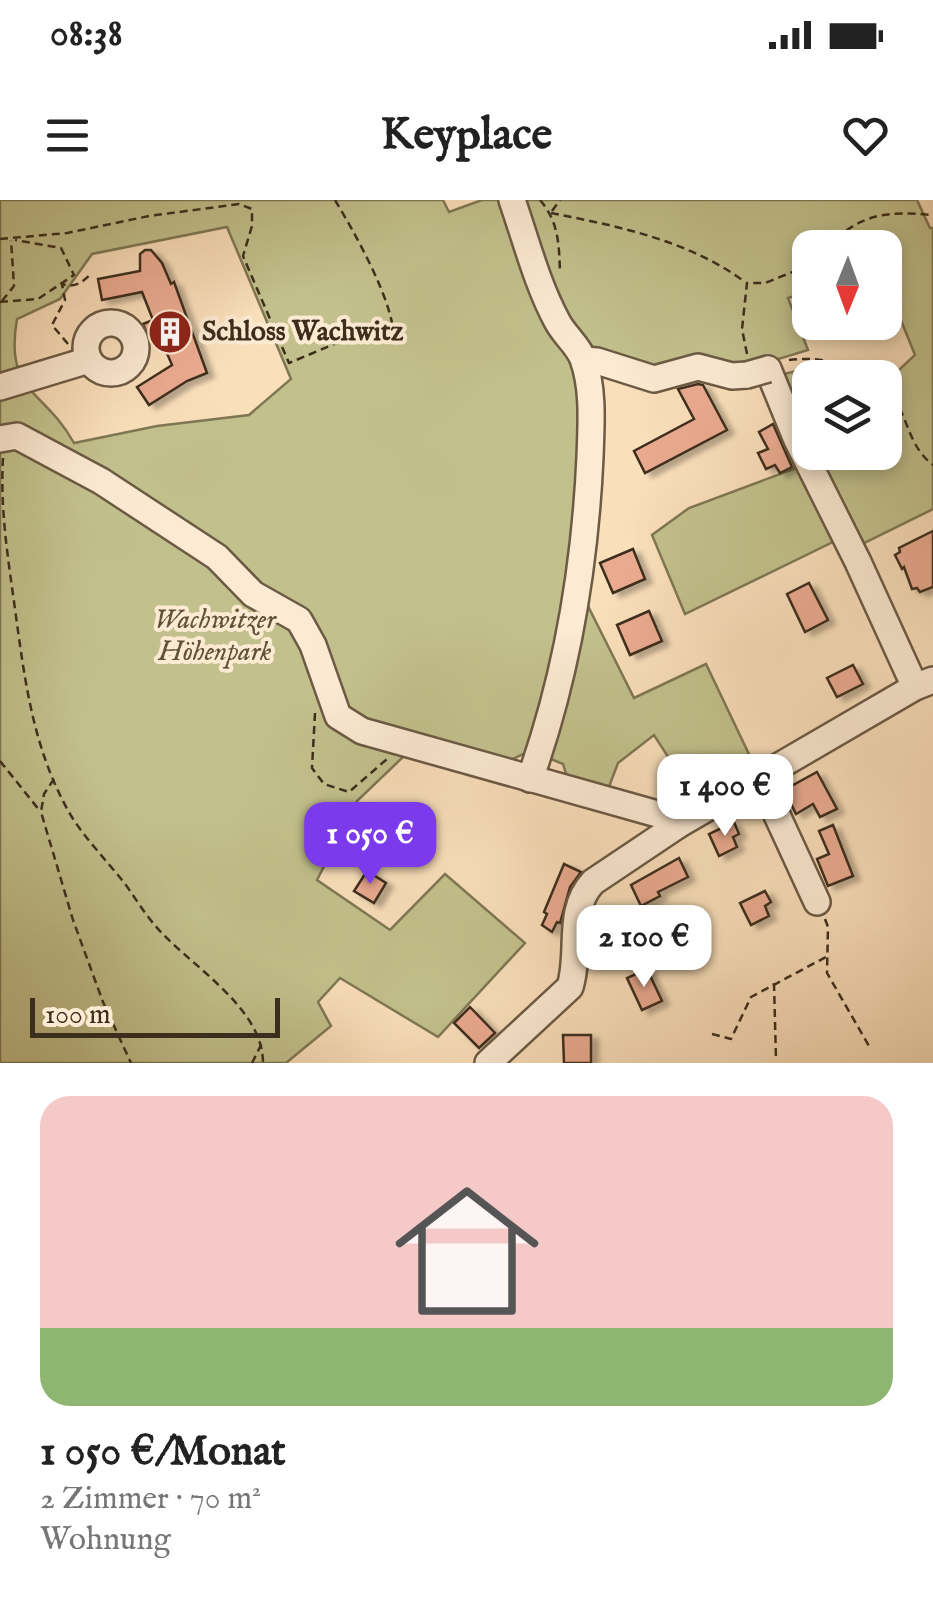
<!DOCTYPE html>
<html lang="de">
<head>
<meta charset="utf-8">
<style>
	body { margin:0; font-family:"IM FELL English",serif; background:#f6f6f6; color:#222; height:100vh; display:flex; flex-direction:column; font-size:38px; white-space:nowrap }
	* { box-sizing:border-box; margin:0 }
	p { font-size:32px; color:#767676 }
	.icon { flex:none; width:55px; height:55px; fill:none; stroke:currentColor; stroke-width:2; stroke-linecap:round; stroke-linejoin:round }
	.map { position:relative; height:863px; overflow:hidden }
	.details { display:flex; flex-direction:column; background:#fff; flex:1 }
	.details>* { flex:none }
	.needle { width:65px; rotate:181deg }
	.tools { position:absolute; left:792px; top:30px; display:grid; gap:20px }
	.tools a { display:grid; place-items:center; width:110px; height:110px; border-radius:20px; background:#fff; box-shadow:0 5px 15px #0003; font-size:50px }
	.scale { position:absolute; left:30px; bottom:25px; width:250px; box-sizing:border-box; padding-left:10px; border:5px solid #3c2d1c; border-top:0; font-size:28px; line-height:35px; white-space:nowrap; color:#3c2d1c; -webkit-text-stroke:8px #fcead3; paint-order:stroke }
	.price { position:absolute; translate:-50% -85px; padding:0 22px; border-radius:20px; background:#fff; color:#222; font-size:32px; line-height:65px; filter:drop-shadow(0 2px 5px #0008) }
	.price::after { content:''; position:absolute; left:50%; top:60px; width:30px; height:22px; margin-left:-15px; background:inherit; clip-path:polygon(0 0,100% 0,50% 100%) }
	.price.selected { background:#7c3aed; color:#fff }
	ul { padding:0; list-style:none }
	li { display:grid; align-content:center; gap:20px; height:530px; padding:0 40px }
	li span { display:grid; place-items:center; height:310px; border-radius:30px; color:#555 }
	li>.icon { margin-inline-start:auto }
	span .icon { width:180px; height:180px; fill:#fffc; stroke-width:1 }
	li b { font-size:42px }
	.status { display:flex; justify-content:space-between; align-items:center; height:70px; padding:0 50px; background:#fff; direction:ltr }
	.status svg { height:28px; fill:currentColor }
	header { display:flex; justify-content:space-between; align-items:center; height:130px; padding:0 40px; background:#fff; font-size:45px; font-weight:800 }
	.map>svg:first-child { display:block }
	.green { fill:#c2c18d; stroke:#7f7754; stroke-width:2.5; fill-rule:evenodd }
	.building { fill:#eaaa90; stroke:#3c2d1c; stroke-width:2.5; filter:url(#shadow) }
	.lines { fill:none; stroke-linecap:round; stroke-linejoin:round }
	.minor-casing { stroke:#6c5a44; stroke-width:30 }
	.path { stroke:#3c2d1c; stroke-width:2.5; stroke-dasharray:8 5; stroke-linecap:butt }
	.minor { stroke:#fcead3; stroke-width:25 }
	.minor-bridge-casing { stroke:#6c5a44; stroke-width:30; stroke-linecap:butt }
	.minor-bridge { stroke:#fcead3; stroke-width:25 }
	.labels { text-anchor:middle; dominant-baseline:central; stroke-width:8; stroke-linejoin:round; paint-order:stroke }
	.poi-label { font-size:28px; font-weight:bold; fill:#3c2d1c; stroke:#fcead3; text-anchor:start }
	.park-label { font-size:28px; font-style:italic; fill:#5e5238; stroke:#fcead3 }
</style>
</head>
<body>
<div class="status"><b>08:38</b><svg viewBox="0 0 49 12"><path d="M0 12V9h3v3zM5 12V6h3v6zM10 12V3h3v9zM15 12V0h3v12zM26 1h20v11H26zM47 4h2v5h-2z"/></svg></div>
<header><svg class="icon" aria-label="menu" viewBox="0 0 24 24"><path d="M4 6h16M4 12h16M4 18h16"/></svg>Keyplace<svg class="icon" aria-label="heart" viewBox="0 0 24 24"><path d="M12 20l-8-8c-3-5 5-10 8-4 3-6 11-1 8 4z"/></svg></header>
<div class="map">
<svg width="933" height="863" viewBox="0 0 933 863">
	<defs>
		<filter id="shadow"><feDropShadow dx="7" dy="4" stdDeviation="2.5" flood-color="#0004"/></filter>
	</defs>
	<rect width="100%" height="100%" fill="#fadfbb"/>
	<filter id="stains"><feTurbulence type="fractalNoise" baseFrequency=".002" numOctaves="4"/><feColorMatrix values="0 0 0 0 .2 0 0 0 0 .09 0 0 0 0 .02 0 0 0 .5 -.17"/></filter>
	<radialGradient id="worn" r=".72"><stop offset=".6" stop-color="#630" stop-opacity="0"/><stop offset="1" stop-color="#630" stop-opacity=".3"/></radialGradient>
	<g class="green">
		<path d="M0,0H443L449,12L482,0H506L578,160L582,204L572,374L529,551L505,563L425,536L357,601L317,680L390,730L445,674L525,743L438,837L340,778L318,802L331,826L286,863H0ZM227,27L291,179L249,215L157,226L74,243C44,189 4,193 17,119L60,99L92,54Z"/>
		<path d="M516,0H917L930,28H933V309L860,345L812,253L885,252V183L915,155L885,81V48H810V91L788,98L808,150L762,164L655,176L588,151L568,127Z"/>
		<path d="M812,167L836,168L856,177L810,178V248L776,176Z"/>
		<path d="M799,267L835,341L685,414L652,335L689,308Z"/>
		<path d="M582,394L634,498L706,464L757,571L699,605L654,535L618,563L607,592L568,580L563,564L546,557Z"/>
	</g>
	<g class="building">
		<path d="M145,50H151L162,63L171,84L174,82L207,173L187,181L149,205L137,187L172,165L160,137L150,141L143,124L153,120L142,92L102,100L98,79L140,71V54Z"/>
		<path d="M698,184L703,185L727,230L645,273L634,251L694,219L678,189Z"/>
		<path d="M773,224L792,267L780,273L775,265L766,269L758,253L768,249L759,232Z"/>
		<path d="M933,331V387L920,392L917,388L912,389L904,367L902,369L895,355L900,352L899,348Z"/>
		<path d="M633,349L645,379L613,393L600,363Z"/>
		<path d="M809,383L828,420L805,432L787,394Z"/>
		<path d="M649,411L662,441L630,455L617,425Z"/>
		<path d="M853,465L863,484L837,497L827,478Z"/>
		<path d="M817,572L837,609L820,617L813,604L796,614L784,590Z"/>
		<path d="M734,622L739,634L733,637L737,647L719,656L709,634Z"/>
		<path d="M833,625L853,676L828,686L817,659L829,654L819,631Z"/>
		<path d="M679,658L688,677L658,692L660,696L641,706L631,685Z"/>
		<path d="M564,664L581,672L570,687L560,723L557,722L552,732L542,725L547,714L544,712Z"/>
		<path d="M367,671L386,683L374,703L354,691Z"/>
		<path d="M765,691L771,702L765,706L769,716L751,725L740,703Z"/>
		<path d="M621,719L630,738L623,740L625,744L605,753L595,731Z"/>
		<path d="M647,769L662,801L642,810L627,778Z"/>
		<path d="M470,807L495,833L479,848L454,823Z"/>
		<path d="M563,835H591V863H564Z"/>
	</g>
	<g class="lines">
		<defs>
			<g id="minor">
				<path d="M512,0C526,40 537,84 557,121C564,135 578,145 583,159C594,189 591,226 590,257C585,367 567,475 530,579"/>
				<circle cx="111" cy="148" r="25"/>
				<path d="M584,160L597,161L654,179L698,167L732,176L747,175"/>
				<path d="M768,169L797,240L858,362L915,487"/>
				<path d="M0,187L89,160"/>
				<path d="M0,239L17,236L101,281L217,357L253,394L299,420L313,445L338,516L362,531L668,617L678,625"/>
				<path d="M759,576L817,702"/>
				<path d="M488,863L570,787C581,752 566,711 593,682L678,625L915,487L933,480"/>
			</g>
		</defs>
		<use href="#minor" class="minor-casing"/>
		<g class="path">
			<path d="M335,0C353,30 399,110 393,143"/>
			<path d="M540,0C559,22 559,45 560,73"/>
			<path d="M552,11L560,0"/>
			<path d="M551,13C618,26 690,41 745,82"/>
			<path d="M0,39L67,33L149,16L239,4L252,9V26L243,56L289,163L392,120"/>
			<path d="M827,48C860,13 886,11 933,15"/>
			<path d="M2,101L14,86L11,40"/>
			<path d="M0,102L38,99L74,75L61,48L15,40"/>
			<path d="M68,144L52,125L65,100L62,84C76,88 81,83 91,74"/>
			<path d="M747,154L742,129L747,83H765L810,65"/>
			<path d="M789,160C822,156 844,164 874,178"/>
			<path d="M795,178H810"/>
			<path d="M815,178L858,172"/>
			<path d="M885,187C908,208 905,244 933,265"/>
			<path d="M3,258C0,310 8,358 15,409C25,482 33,549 70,614C84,637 105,659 122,680C133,694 142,710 153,723C186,764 263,805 263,863"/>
			<path d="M315,513L312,568L324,584L349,592L387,559"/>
			<path d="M0,561L40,611"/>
			<path d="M54,579L44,594L41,612L73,720L103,802L131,863"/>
			<path d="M825,719L828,727L827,773L869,846"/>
			<path d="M774,783L776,860"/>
			<path d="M712,834L731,839L751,797L826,757"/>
			<path d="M252,863L262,843"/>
		</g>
		<use href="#minor" class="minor"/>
		<defs>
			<path id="minor-bridge" d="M747,175L768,169"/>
		</defs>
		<use href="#minor-bridge" class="minor-bridge-casing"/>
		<use href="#minor-bridge" class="minor-bridge"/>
	</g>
	<defs>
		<symbol id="building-disc" viewBox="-11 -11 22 22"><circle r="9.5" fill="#8f2418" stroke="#fcead3"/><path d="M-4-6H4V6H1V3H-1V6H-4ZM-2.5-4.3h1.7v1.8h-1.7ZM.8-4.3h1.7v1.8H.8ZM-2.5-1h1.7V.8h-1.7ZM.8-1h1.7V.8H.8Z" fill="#fff"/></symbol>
	</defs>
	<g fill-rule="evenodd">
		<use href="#building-disc" x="145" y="107" width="50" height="50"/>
	</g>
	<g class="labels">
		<g class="poi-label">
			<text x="202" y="132">Schloss Wachwitz</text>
		</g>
		<g class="park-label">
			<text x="215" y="420">Wachwitzer<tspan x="215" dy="32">Höhenpark</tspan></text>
		</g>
	</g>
	<rect width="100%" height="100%" filter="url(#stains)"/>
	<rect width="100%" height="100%" fill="url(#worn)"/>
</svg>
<div class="tools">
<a><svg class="needle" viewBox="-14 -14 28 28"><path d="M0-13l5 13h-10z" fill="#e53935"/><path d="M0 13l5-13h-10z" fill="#767676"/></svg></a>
<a><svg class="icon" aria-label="layers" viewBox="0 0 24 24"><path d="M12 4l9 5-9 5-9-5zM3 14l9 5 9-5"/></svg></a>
</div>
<div class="scale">100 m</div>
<b class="price" style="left:725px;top:639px">1 400 €</b>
<b class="price selected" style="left:370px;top:687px">1 050 €</b>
<b class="price" style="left:644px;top:790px">2 100 €</b>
</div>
<section class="details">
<ul>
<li><span style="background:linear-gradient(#f6c9c9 75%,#8fb573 0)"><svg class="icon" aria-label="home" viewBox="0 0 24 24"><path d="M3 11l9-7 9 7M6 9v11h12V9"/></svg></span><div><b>1 050 €/Monat</b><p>2 Zimmer · 70 m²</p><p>Wohnung</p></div></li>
</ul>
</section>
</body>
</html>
